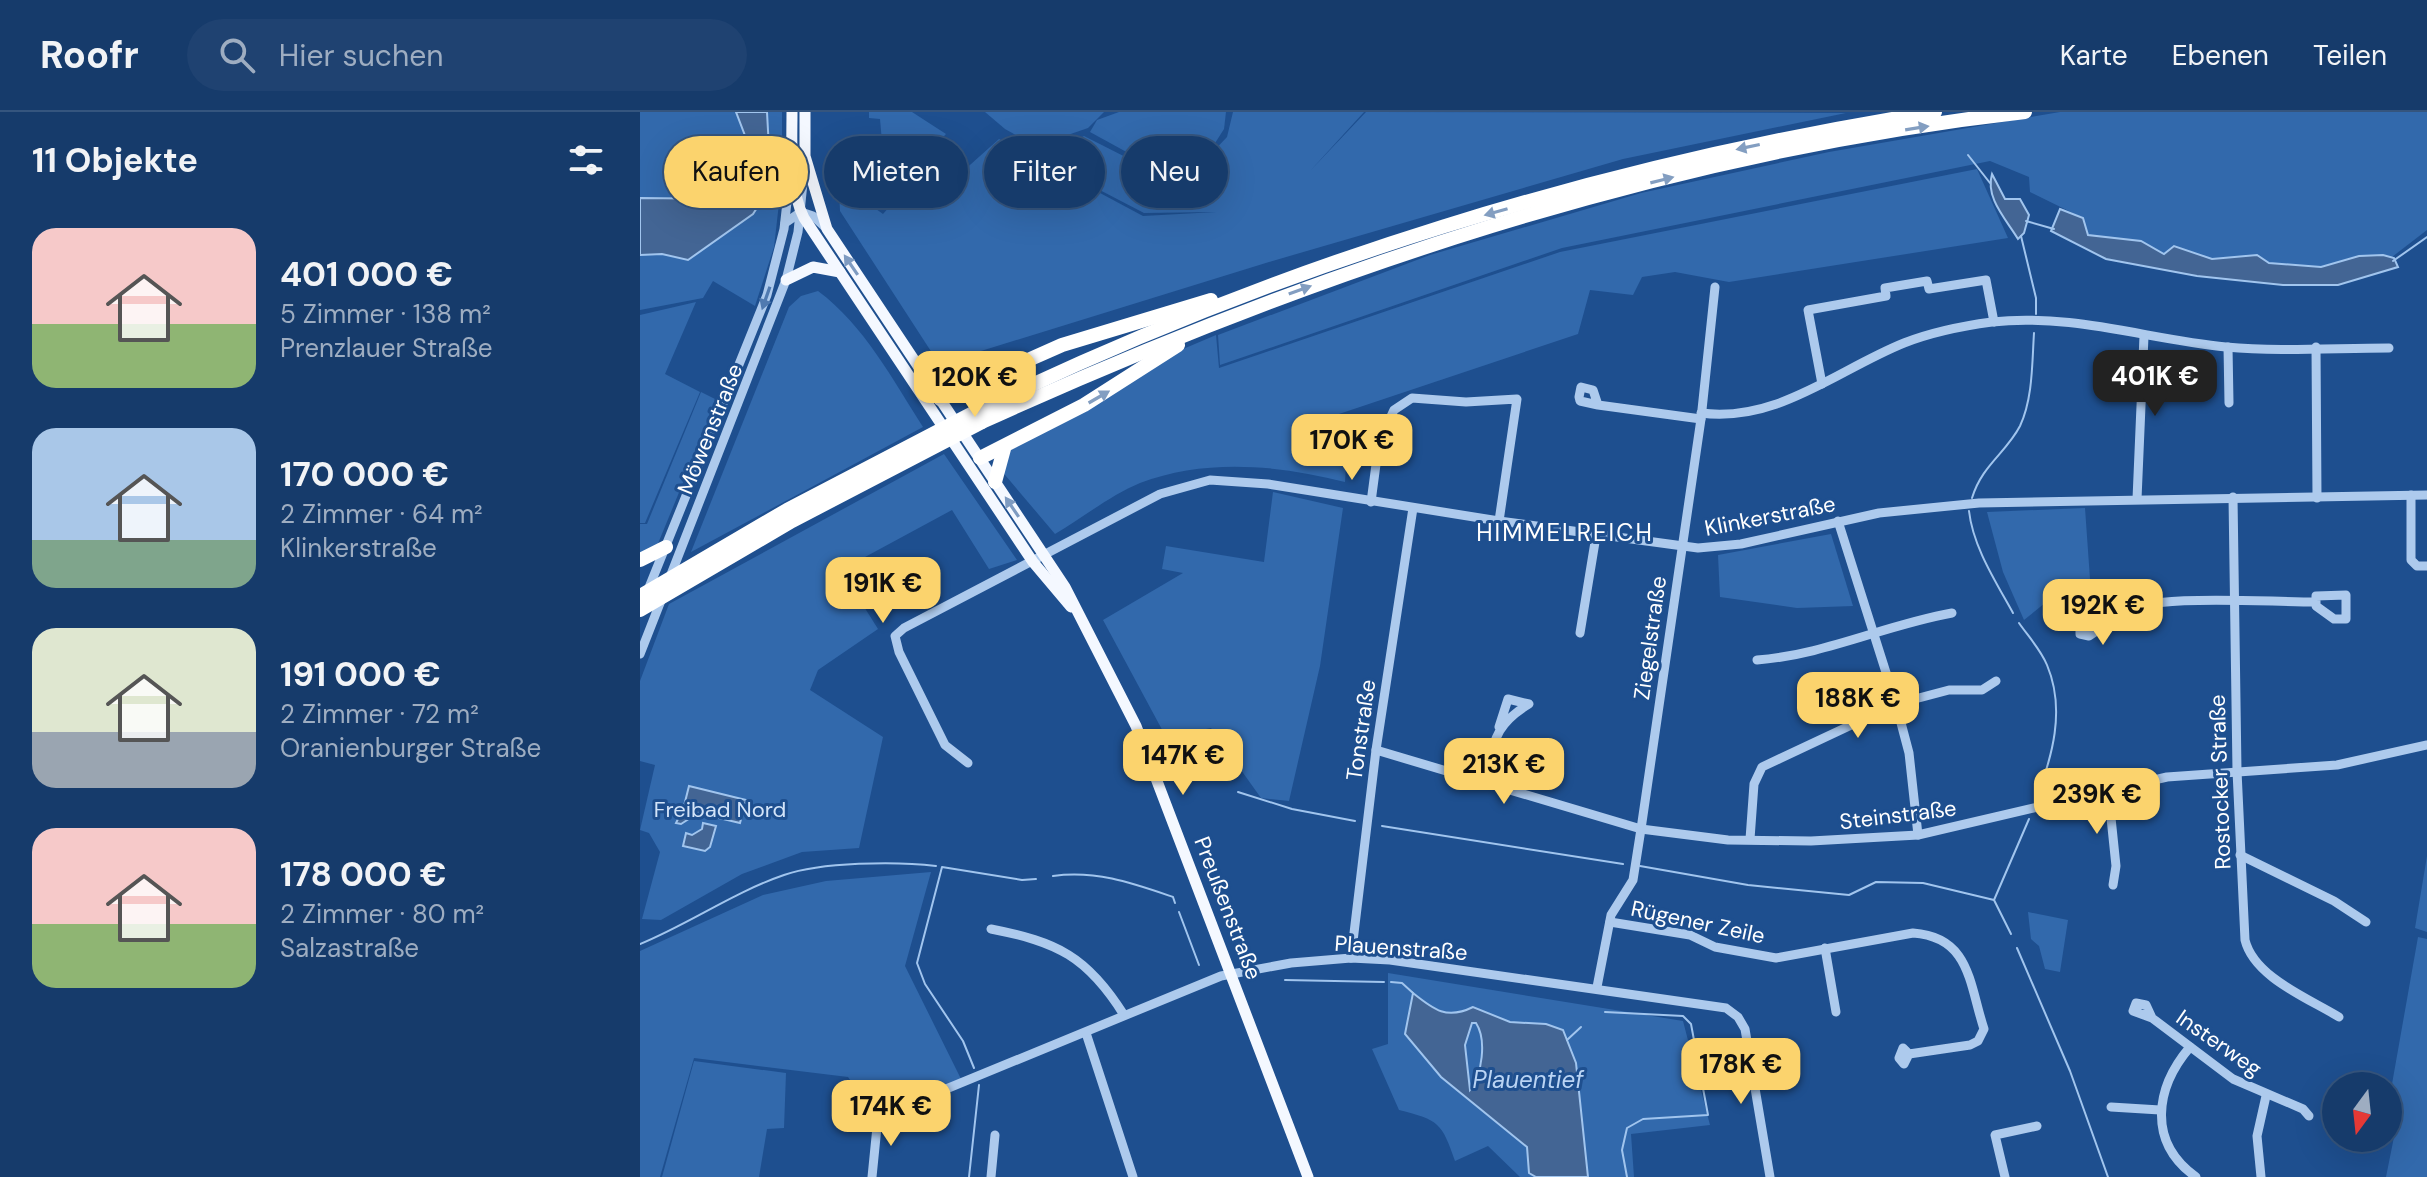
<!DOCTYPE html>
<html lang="de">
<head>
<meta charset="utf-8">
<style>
	body { margin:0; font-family:"DM Sans",sans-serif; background:#1f4271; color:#f1f3f6; height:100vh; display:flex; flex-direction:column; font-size:30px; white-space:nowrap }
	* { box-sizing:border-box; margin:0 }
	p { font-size:26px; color:#9eadc1 }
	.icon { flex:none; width:44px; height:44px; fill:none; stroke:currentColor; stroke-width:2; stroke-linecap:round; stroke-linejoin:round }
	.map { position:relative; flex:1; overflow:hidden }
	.panel { display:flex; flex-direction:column; background:#163b6b; width:640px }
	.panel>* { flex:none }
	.guide { position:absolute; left:24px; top:24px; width:760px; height:72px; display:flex; gap:16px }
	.needle { width:52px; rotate:195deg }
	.tools { position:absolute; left:1682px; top:960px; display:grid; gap:16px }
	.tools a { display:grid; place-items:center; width:80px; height:80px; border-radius:50%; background:#163b6b; box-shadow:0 8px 32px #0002,0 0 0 2px #35557e; font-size:40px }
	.price { position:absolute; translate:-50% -68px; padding:0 18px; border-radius:16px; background:#fbd36d; color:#111; font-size:26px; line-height:52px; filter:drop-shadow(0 2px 4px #0008) }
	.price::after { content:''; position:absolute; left:50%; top:48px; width:24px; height:18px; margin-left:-12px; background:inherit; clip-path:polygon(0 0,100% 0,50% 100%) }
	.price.on { background:#222; color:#fff }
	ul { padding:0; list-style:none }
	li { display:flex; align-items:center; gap:24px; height:200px; padding:0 32px }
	li span { display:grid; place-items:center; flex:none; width:224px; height:160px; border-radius:24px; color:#555 }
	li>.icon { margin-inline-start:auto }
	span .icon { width:96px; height:96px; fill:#fffc; stroke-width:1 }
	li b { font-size:34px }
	h2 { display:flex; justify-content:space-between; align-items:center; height:96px; padding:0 32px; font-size:34px }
	.pill { padding:0 28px; border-radius:36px; background:#163b6b; box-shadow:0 8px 32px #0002,0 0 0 2px #35557e; font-size:28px; line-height:72px }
	.pill.on { background:#fbd36d; color:#111 }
	header { display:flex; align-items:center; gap:48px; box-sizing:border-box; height:112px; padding:0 40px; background:#163b6b; border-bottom:2px solid #35557e }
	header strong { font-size:38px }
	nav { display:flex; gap:44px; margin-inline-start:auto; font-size:28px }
	.search { width:560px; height:72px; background:#1f4271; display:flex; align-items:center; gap:20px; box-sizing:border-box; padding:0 28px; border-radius:44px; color:#9eadc1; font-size:30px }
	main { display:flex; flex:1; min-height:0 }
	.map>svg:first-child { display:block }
	.green { fill:#3269ac }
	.water { fill:#436594; stroke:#a1c5ee; stroke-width:2; fill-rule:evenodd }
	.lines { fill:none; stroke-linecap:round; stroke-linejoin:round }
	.stream { stroke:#a1c5ee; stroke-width:2 }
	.minor { stroke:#adcaed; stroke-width:9 }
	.major { stroke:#f4f8ff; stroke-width:11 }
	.highway { stroke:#fff; stroke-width:14 }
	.highway-bridge { stroke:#fff; stroke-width:14 }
	.oneway { fill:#839ec1 }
	.oneway2 { fill:#7e9bc1 }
	.oneway3 { fill:#507ab0 }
	.labels { text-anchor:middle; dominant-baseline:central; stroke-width:6; stroke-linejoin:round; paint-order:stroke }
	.street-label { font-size:22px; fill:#fff; stroke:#1e4f8f }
	.park-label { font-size:22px; fill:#d3e4f9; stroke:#1e4f8f }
	.neighbourhood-label { font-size:24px; letter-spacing:2px; fill:#fff; stroke:#1e4f8f }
	.water-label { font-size:24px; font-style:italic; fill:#bad4f4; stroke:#1e4f8f }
</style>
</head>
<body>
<header>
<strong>Roofr</strong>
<div class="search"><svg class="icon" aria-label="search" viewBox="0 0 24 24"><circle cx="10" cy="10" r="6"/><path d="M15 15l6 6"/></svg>Hier suchen</div>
<nav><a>Karte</a><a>Ebenen</a><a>Teilen</a></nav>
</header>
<main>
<section class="panel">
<h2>11 Objekte<svg class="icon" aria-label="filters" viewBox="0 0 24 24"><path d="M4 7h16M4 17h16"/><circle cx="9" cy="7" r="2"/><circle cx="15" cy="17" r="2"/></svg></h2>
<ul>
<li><span style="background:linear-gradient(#f6c9c9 60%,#8fb573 0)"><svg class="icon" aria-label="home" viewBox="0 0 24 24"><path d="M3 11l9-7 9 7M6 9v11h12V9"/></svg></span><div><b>401 000 €</b><p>5 Zimmer · 138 m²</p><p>Prenzlauer Straße</p></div></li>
<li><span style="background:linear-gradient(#a9c7e8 70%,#7fa58c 0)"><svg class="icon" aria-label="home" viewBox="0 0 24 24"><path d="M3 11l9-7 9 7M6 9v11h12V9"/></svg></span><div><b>170 000 €</b><p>2 Zimmer · 64 m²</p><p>Klinkerstraße</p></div></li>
<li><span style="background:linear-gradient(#dfe7d0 65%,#9aa5b1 0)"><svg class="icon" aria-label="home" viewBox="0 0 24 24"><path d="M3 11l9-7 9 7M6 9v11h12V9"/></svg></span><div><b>191 000 €</b><p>2 Zimmer · 72 m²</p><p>Oranienburger Straße</p></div></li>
<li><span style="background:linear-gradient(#f6c9c9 60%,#8fb573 0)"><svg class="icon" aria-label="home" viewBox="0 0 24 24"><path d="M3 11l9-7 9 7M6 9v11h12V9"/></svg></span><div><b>178 000 €</b><p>2 Zimmer · 80 m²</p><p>Salzastraße</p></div></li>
</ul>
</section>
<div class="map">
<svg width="1787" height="1065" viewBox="0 0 1787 1065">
	<rect width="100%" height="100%" fill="#1e4f8f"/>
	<g class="green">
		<path d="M0,0H96L117,55L113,75L92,87L0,86Z"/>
		<path d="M127,0H142V65L134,135L115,194L73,169L63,186L0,198V143L22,142L48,148L113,102L130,56Z"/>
		<path d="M229,0H272L306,22L268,62L244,53L240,7L229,6Z"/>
		<path d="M345,0H464L448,16L396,34L365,17Z"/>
		<path d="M479,0H586L584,17L570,39L550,58L534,61L512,54L450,20L457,8Z"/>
		<path d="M593,0H724L670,59L726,0L1206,1L983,47L629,150L312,248L307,264L200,99L199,80L215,82L243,102L275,66L302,78L359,27L503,104L576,100L504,101L400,47L444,24L525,65L551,63L587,25Z"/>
		<path d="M1420,0H1787V118L1752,145L1719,144L1682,155L1629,151L1617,143L1572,148L1534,134L1524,142L1501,129L1448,123L1443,106L1390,80L1389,65L1350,49L922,136L580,253L578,223L790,143L1001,81L1189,40Z"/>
		<path d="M1337,57L1368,126L1089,170L1035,160L1002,165L993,183L950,178L938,222L675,310L706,353L705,370C639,353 565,346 500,371C471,383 442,406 415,422L360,357L365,341L459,290L529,243L576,223L579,256L920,140Z"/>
		<path d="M178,179C224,213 253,268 283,315L51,440L149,195L161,184Z"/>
		<path d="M56,190L25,262L60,280L5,411H0V203Z"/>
		<path d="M61,280L77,288L17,434L0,443V412H7Z"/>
		<path d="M304,342L377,448L349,457L312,398L201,458L238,517L178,558L170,578L243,625L219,736L162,740L102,762L21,808L2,807L20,740L9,721L0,718L15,653L0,649V569L29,492Z"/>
		<path d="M633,380L703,396L680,554L649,689L621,686L571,616L526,625L463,508L543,461L522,457L526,434L624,450Z"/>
		<path d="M1445,396L1450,467L1405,491L1384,508L1363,460L1347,400Z"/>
		<path d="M1191,422L1213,494L1157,496L1080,485L1078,443Z"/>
		<path d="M1787,744V820L1775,816Z"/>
		<path d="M291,760L265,854L322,969L234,1002L208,965L54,946L20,1065H0V839L123,783L186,769Z"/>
		<path d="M1388,800L1428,808L1420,860L1405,857L1399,834L1391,827Z"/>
		<path d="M1778,825L1787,827V1065H1746L1759,1000L1752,972Z"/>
		<path d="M748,861L1043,909L1070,1013L991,1022L994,1065H880L848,1034L815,1049C802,1011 799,1008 759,998L732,937L748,932Z"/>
		<path d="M54,949L146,961L144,1016L127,1017L119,1065H22Z"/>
	</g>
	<g class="water">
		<path d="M96,0H127L130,56L124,85L113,102L48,148L22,142L0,143V86L92,87L113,75L117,55Z"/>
		<path d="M1352,62L1365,87H1380L1389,103L1384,121L1378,127C1366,107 1345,86 1352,62Z"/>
		<path d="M1420,97L1443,106L1448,123L1501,129L1524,142L1534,134L1572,147L1617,143L1629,151L1681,155L1719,144L1743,143L1754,146L1758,155L1698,173H1643L1557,164L1466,147L1411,119Z"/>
		<path d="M49,674L106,688L100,711L58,701L41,712L36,711L38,707L51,702L43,698Z"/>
		<path d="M63,711L76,714L70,735L65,739L43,734L46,721L52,723L62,717Z"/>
		<path d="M773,881C794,898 807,908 833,895L870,910L906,912L923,918L936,951L948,1065H896L889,1061L887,1035L801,965L765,922ZM832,911H836C847,928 842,963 830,978L825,933Z"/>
	</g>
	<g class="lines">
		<g class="stream">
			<path d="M1328,43L1350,71"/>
			<path d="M1386,109L1414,117"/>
			<path d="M1381,124L1396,186V202"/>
			<path d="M1753,149L1787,125"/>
			<path d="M1332,386C1342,353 1366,341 1380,314C1393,286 1392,251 1394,221"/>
			<path d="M1329,399C1333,435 1356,470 1373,501"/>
			<path d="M1379,511C1388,524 1401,538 1407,553C1426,598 1412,645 1396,688"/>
			<path d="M598,680L652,697L715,709"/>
			<path d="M742,714L983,752"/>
			<path d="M1000,754L1108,773L1209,783L1236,770L1283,771L1354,788"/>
			<path d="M413,764C456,758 492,771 533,785L535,791"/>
			<path d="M539,800L559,853"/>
			<path d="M1371,822L1354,788L1389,707"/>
			<path d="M0,832C49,812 94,780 144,763C181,750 256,749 296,754"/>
			<path d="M1377,836L1430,959L1468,1065"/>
			<path d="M645,868L744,870"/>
			<path d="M751,870L762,871L773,881"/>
			<path d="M965,900L1043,904L1051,912L1068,1003L1003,1007L987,1016L982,1038L987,1065"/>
			<path d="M927,928L941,915"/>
			<path d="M334,956L323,929L285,872L277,851L302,755L382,768L396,767"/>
			<path d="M329,1065L339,973"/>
		</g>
		<g class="minor">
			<path d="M145,111L161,100L173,104L187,117"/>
			<path d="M1588,235L1589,291"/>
			<path d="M1676,235L1677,386"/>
			<path d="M1182,272L1168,198L1246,184L1245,176L1287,169L1289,177L1346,168L1354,210"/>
			<path d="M958,293L953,278L941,275L939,285L940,289L958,293L1061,307"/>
			<path d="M1061,301C1137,311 1197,258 1264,231C1292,220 1322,214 1352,210C1431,201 1507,227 1586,235C1639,240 1695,236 1749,236"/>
			<path d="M1771,383V448L1777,454H1787"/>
			<path d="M1593,385L1597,659L1605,828C1614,865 1668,886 1699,905"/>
			<path d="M1497,387L1504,224"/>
			<path d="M731,390L739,330L754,298L772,286L826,290L877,287L859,409"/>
			<path d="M1198,409L1256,592L1269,641L1278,723"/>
			<path d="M30,465L146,168L158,120L165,51"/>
			<path d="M8,478L127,183L144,117L150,63"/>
			<path d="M1466,502C1521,481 1615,490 1676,490V484L1706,483V507H1694L1676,494V490"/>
			<path d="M1466,502L1461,516L1449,524L1440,522V511L1448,504Z"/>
			<path d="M940,521L956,424"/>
			<path d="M0,542L22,486"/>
			<path d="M1117,548C1184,543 1245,513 1312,501"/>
			<path d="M736,638L1001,717L1088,728L1171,729L1278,723L1527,665L1697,653L1787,633"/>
			<path d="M328,651L305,633L259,540L255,524L264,516L520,382L570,368L628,372L859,409L1058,436L1101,432L1239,401L1339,391L1787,383"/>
			<path d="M844,672C855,632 851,615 889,592L868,587L859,615"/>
			<path d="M1468,677L1476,754L1473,773"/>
			<path d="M1110,727L1114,672L1122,655L1256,592L1309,578H1342L1356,569"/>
			<path d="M1600,743L1694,789L1726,810"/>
			<path d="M970,810L1050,823L1075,835L1136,846L1273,821C1330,825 1329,871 1344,917L1338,929L1330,933L1269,942L1263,936L1259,946L1264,952L1269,942"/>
			<path d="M351,817C417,830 447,844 484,903"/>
			<path d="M1185,836L1196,900"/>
			<path d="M711,846L736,638L773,396"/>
			<path d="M957,875L971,803L993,768L1001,717L1061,307L1075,175"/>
			<path d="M1512,906L1506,893L1496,891L1493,899L1512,906L1593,967L1663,997L1669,1004"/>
			<path d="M446,921L493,1065"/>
			<path d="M1550,935C1515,976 1507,1030 1556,1065"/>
			<path d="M1471,995L1520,998"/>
			<path d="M232,1065L238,1005L581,864L651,851L711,846L750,848L1086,896L1098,905L1105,917L1130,1065"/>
			<path d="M351,1065L355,1023"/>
			<path d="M1365,1065L1355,1023L1397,1014"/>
			<path d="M1621,1065L1617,1024L1626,984"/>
		</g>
		<g class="major">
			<path d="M152,0C152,32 149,77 164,106L393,450L431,495"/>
			<path d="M165,0V44L187,117L425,475L496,614L668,1065"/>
			<path d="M146,168L173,155L200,160"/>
		</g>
		<g class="highway">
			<path d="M300,287L422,233L571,188"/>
			<path d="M335,300C636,153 964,52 1295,0"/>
			<path d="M342,310C672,160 1023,41 1385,0"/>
			<path d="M340,346L444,293L538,233"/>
			<path d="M355,370L364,337"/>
			<path d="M0,448L26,435"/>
		</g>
		<g class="highway-bridge">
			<path d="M0,484L147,398L335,300"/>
			<path d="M0,498L152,409L342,310"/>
		</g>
	</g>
	<defs><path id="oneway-solid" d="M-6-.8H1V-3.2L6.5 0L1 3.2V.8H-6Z" transform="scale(2)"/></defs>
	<g class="oneway">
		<use href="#oneway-solid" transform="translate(1277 16) rotate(-9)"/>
		<use href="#oneway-solid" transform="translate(1108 35) rotate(168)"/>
		<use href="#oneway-solid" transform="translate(1022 68) rotate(-14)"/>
		<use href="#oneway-solid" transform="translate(856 100) rotate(164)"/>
		<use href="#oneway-solid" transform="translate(660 178) rotate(-20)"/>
		<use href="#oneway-solid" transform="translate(459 285) rotate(-30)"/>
	</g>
	<g class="oneway2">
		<use href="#oneway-solid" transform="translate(211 153) rotate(-124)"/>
		<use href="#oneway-solid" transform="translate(372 395) rotate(-124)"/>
	</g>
	<use class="oneway3" href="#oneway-solid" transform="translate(126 186) rotate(109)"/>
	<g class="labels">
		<g class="street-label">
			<text transform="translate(70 317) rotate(-68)">Möwenstraße</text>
			<text transform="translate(1130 404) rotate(-11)">Klinkerstraße</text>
			<text transform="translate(1010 526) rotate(-82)">Ziegelstraße</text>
			<text transform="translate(721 618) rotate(-82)">Tonstraße</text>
			<text transform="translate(1580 670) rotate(-92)">Rostocker Straße</text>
			<text transform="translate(1258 703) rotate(-7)">Steinstraße</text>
			<text transform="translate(588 796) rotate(69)">Preußenstraße</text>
			<text transform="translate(1058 810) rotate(12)">Rügener Zeile</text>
			<text transform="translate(761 836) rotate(4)">Plauenstraße</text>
			<text transform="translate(1579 931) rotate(35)">Insterweg</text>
		</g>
		<g class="park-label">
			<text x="80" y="697">Freibad Nord</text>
		</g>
		<g class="neighbourhood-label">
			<text x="925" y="420">HIMMELREICH</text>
		</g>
		<g class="water-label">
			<text x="888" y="967">Plauentief</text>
		</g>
	</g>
</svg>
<div class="tools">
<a><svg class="needle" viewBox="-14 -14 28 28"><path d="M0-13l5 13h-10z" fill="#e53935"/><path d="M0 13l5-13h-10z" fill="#9eadc1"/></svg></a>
</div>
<b class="price on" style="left:1515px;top:306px">401K €</b>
<b class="price" style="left:335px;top:307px">120K €</b>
<b class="price" style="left:712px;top:370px">170K €</b>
<b class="price" style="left:243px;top:513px">191K €</b>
<b class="price" style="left:1463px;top:535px">192K €</b>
<b class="price" style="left:1218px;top:628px">188K €</b>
<b class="price" style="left:543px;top:685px">147K €</b>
<b class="price" style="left:864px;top:694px">213K €</b>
<b class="price" style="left:1457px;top:724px">239K €</b>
<b class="price" style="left:1101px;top:994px">178K €</b>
<b class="price" style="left:251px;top:1036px">174K €</b>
<div class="guide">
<a class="pill on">Kaufen</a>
<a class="pill">Mieten</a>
<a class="pill">Filter</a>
<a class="pill">Neu</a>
</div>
</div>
</main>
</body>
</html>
